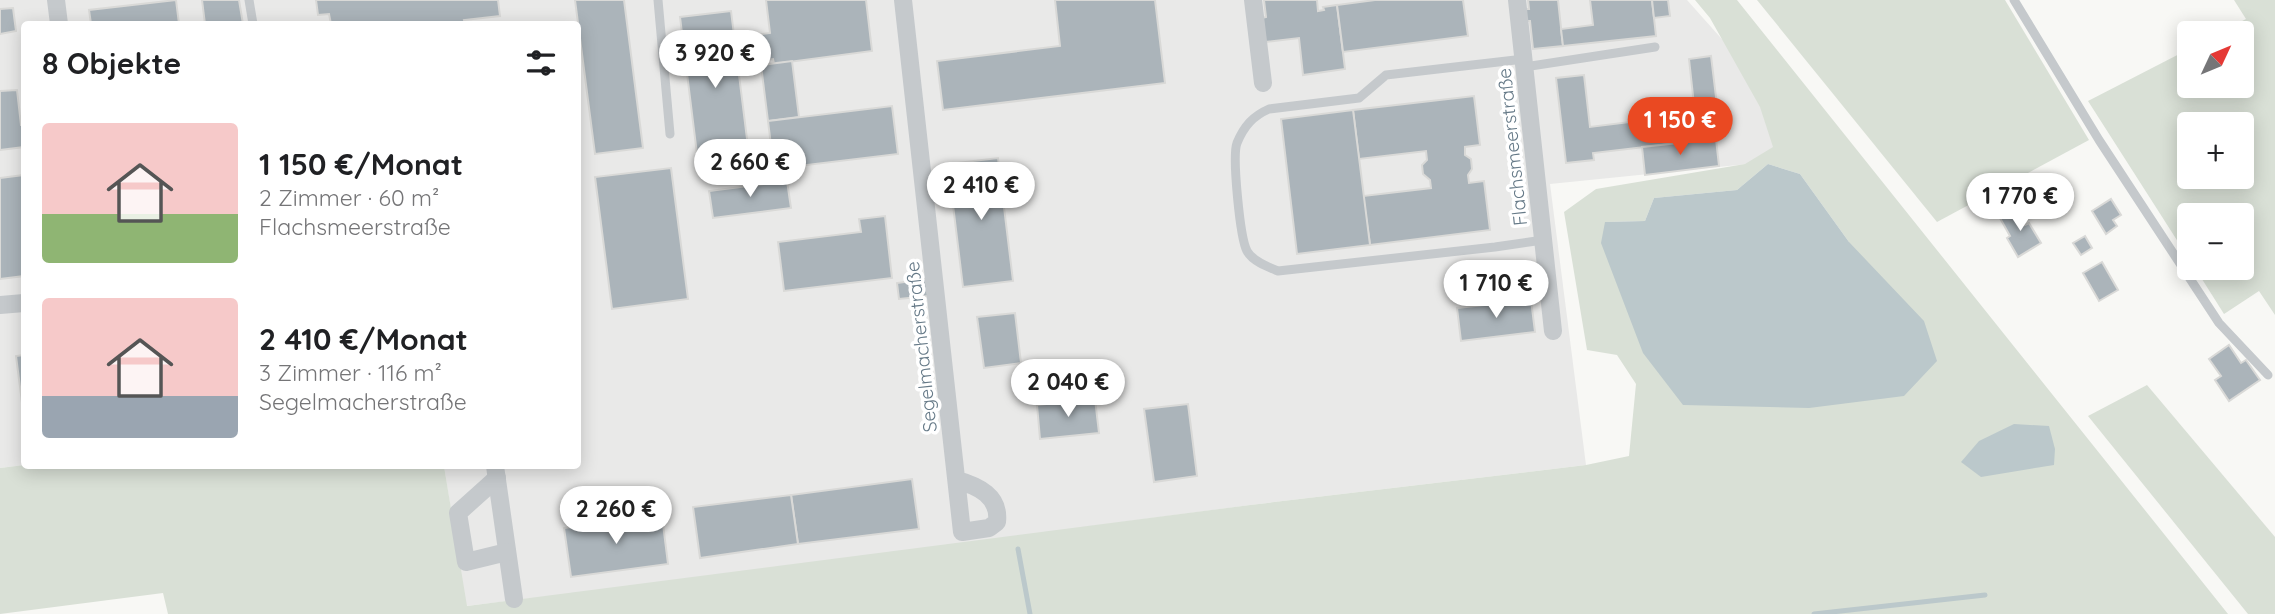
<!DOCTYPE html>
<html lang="de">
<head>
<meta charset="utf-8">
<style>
	body { margin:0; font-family:Quicksand,sans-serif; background:#f6f6f6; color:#202124; height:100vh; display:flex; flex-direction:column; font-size:26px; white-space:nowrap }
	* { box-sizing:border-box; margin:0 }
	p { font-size:23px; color:#757577 }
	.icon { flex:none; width:38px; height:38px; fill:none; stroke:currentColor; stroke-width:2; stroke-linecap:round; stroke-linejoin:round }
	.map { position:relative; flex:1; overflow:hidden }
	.details { position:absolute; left:21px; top:21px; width:560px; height:448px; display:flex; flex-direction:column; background:#fff; border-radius:7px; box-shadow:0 4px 18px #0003 }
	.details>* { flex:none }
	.needle { width:46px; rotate:46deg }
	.controls { position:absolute; left:2177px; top:21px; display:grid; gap:14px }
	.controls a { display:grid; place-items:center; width:77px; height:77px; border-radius:7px; background:#fff; box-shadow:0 4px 18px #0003; font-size:35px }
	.price { position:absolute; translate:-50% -60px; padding:0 16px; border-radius:24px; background:#fff; color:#222; font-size:23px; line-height:46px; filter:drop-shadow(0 2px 4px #0008) }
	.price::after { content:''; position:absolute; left:50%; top:42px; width:21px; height:16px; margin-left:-10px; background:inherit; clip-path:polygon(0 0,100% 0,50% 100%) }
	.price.current { background:#ea4922; color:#fff }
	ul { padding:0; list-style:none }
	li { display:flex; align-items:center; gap:21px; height:175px; padding:0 21px }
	li span { display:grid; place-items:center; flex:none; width:196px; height:140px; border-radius:7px; color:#555 }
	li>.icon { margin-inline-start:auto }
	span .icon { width:84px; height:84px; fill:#fffc; stroke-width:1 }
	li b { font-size:30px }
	h2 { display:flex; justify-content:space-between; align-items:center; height:84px; padding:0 21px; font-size:30px }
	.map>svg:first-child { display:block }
	.built { fill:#e9e9e8 }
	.green { fill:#d9e0d6; fill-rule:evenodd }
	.water { fill:#bbc8cb }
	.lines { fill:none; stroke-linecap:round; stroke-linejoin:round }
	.stream { stroke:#bbc8cb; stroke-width:5 }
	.building { fill:#abb4ba; stroke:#d9d9d7; stroke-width:2 }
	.service { stroke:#c5c9cc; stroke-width:9 }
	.minor { stroke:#c5c9cc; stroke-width:18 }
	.labels { text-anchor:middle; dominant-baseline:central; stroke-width:7; stroke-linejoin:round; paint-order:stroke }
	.street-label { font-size:19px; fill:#657987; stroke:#fff }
</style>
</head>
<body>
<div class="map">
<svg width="2275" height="614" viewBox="0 0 2275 614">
	<rect width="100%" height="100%" fill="#f8f8f5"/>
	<path class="built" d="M0,0H1687L1826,156L1550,184L1586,465L1250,505L719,576L466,606L444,466H578V24H24V465L0,468Z"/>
	<g class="green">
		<path d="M1695,0H1737L2228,614H168L163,593L0,614V468L24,465L444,466L467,606L1250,505L1586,465L1629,456L1636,384L1617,355L1587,350L1564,212L1596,189L1745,164L1773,147L1760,107L1710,18ZM1768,164L1800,174L1849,242L1605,222L1645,221L1654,198L1737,190Z"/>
		<path d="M1757,0H2005L2089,140L1937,222Z"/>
		<path d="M2234,0H2275V315L2259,291L2224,314L2195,268H2242V215H2189V259L2088,101L2189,49V86H2242V33H2219L2246,19ZM2189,124H2242V177H2189Z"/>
		<path d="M2147,385L2275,537V614H2248L2088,416Z"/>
	</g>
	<g class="water">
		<path d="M1768,164L1800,174L1849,242L1924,321L1937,361L1904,396L1809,408L1683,405L1643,353L1601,243L1605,222L1645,221L1654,198L1737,190Z"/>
		<path d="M2014,424L2049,426L2055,449L2054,465L1981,477L1961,462L1979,441Z"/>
	</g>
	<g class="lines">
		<g class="stream">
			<path d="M1018,549L1030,614"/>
			<path d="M1814,614L1985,595"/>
		</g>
	</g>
	<g class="building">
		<path d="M176,0L179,24H91L89,10Z"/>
		<path d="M202,0H239L243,24H205Z"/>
		<path d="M316,0H498L500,16L464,20L465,24H331L329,14L318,15Z"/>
		<path d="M575,0H624L643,148L595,154Z"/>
		<path d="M766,0H866L872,51L774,64L773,59L750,62L747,36L770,33Z"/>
		<path d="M1055,0H1155L1165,83L943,110L937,61L1060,46Z"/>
		<path d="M1264,0H1317L1318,11L1324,10L1323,7L1337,5L1345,69L1303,75L1299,38L1265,42L1262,18L1266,17Z"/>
		<path d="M1375,0H1463L1468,36L1343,52L1337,5Z"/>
		<path d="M1528,0H1558L1563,46L1533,49L1530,21H1525L1524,9H1529Z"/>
		<path d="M1590,0H1652L1656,36L1563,46L1561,29L1593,25Z"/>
		<path d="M1652,0H1668L1670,16L1654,18Z"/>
		<path d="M13,8L16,31L0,34V9Z"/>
		<path d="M731,11L750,163L699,170L680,17Z"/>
		<path d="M1711,56L1721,138L1593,153L1594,160L1566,163L1556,78L1584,75L1590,127L1695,114L1689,59Z"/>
		<path d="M792,61L799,117L768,121L761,65Z"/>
		<path d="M17,90L21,125H24V147L0,150V91Z"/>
		<path d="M1474,96L1480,145L1465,147V155L1471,159L1472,169L1468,175L1469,183L1484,181L1490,230L1370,245L1363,196L1431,188L1430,180L1423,174L1422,165L1427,160L1426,151L1359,159L1353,110Z"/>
		<path d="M892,106L898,154L774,169L768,121Z"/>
		<path d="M1353,110L1370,245L1297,254L1281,119Z"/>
		<path d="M1716,139L1719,166L1645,175L1642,147Z"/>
		<path d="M998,158L1013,281L963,287L948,164Z"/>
		<path d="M671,168L688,299L612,309L595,177Z"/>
		<path d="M24,175V276L0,279V178Z"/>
		<path d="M787,181L791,208L713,218L709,191Z"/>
		<path d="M2111,199L2121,215L2113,220L2117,226L2106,234L2092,211Z"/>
		<path d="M2015,209L2025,225L2029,223L2041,243L2018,257L2007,238L2010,236L2000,218Z"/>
		<path d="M885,216L892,278L784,291L778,242L861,232L859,219Z"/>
		<path d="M2085,236L2092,248L2081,255L2073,243Z"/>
		<path d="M2102,262L2118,290L2099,301L2083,273Z"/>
		<path d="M926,279L928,296L899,299L897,283Z"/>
		<path d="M1531,300L1535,332L1461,341L1457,308Z"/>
		<path d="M1015,313L1021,363L984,368L977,317Z"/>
		<path d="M2229,345L2241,363L2246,360L2260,380L2229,401L2215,380L2221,376L2209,359Z"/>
		<path d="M24,355V418L16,356Z"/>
		<path d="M1095,399L1099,433L1040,439L1037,405Z"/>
		<path d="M1188,404L1197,476L1154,482L1144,409Z"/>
		<path d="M912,479L919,529L798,544L791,495Z"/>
		<path d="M791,495L798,544L700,558L693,507Z"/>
		<path d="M662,516L668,564L571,577L564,528Z"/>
	</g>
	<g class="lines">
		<g class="service">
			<path d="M249,0L253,24"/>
			<path d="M658,0L670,134"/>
			<path d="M2014,0L2099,140L2219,323L2268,375"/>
			<path d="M1524,59L1386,75L1359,98L1269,109C1253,116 1244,126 1237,143C1232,156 1240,238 1247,251C1252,261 1268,267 1278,271L1495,247L1543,240"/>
			<path d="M1524,67L1655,47"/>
		</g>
		<g class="minor">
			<path d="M56,0L59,24"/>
			<path d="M903,0L962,532L989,528L997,522C1000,496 978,486 957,480"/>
			<path d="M1253,0L1263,83"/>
			<path d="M1517,0L1553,331"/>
			<path d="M0,305L24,303"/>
			<path d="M495,466L514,599"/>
			<path d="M497,478L458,513L466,562L507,552"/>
		</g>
	</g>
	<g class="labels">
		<g class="street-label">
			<text transform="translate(1512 147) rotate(-96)">Flachsmeerstraße</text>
			<text transform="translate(921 347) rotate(-96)">Segelmacherstraße</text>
		</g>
	</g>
</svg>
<div class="controls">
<a><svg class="needle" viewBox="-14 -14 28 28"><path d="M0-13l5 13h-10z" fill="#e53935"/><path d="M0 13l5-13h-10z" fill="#757577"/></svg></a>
<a>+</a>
<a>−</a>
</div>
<b class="price" style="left:715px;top:90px">3 920 €</b>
<b class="price current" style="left:1680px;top:157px">1 150 €</b>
<b class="price" style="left:750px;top:199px">2 660 €</b>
<b class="price" style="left:981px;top:222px">2 410 €</b>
<b class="price" style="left:2020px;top:233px">1 770 €</b>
<b class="price" style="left:1496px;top:320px">1 710 €</b>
<b class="price" style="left:1068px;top:419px">2 040 €</b>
<b class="price" style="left:616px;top:546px">2 260 €</b>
<section class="details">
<h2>8 Objekte<svg class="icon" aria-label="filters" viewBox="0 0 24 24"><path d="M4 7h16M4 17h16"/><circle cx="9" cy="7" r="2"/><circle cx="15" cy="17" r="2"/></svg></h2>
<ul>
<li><span style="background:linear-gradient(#f6c9c9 65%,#8fb573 0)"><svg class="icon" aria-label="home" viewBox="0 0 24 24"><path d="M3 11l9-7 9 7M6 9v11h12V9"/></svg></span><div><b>1 150 €/Monat</b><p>2 Zimmer · 60 m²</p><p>Flachsmeerstraße</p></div></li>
<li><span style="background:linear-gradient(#f6c9c9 70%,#9aa5b1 0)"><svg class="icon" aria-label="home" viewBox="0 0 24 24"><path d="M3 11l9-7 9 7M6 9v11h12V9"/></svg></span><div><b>2 410 €/Monat</b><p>3 Zimmer · 116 m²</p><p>Segelmacherstraße</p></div></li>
</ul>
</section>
</div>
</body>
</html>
